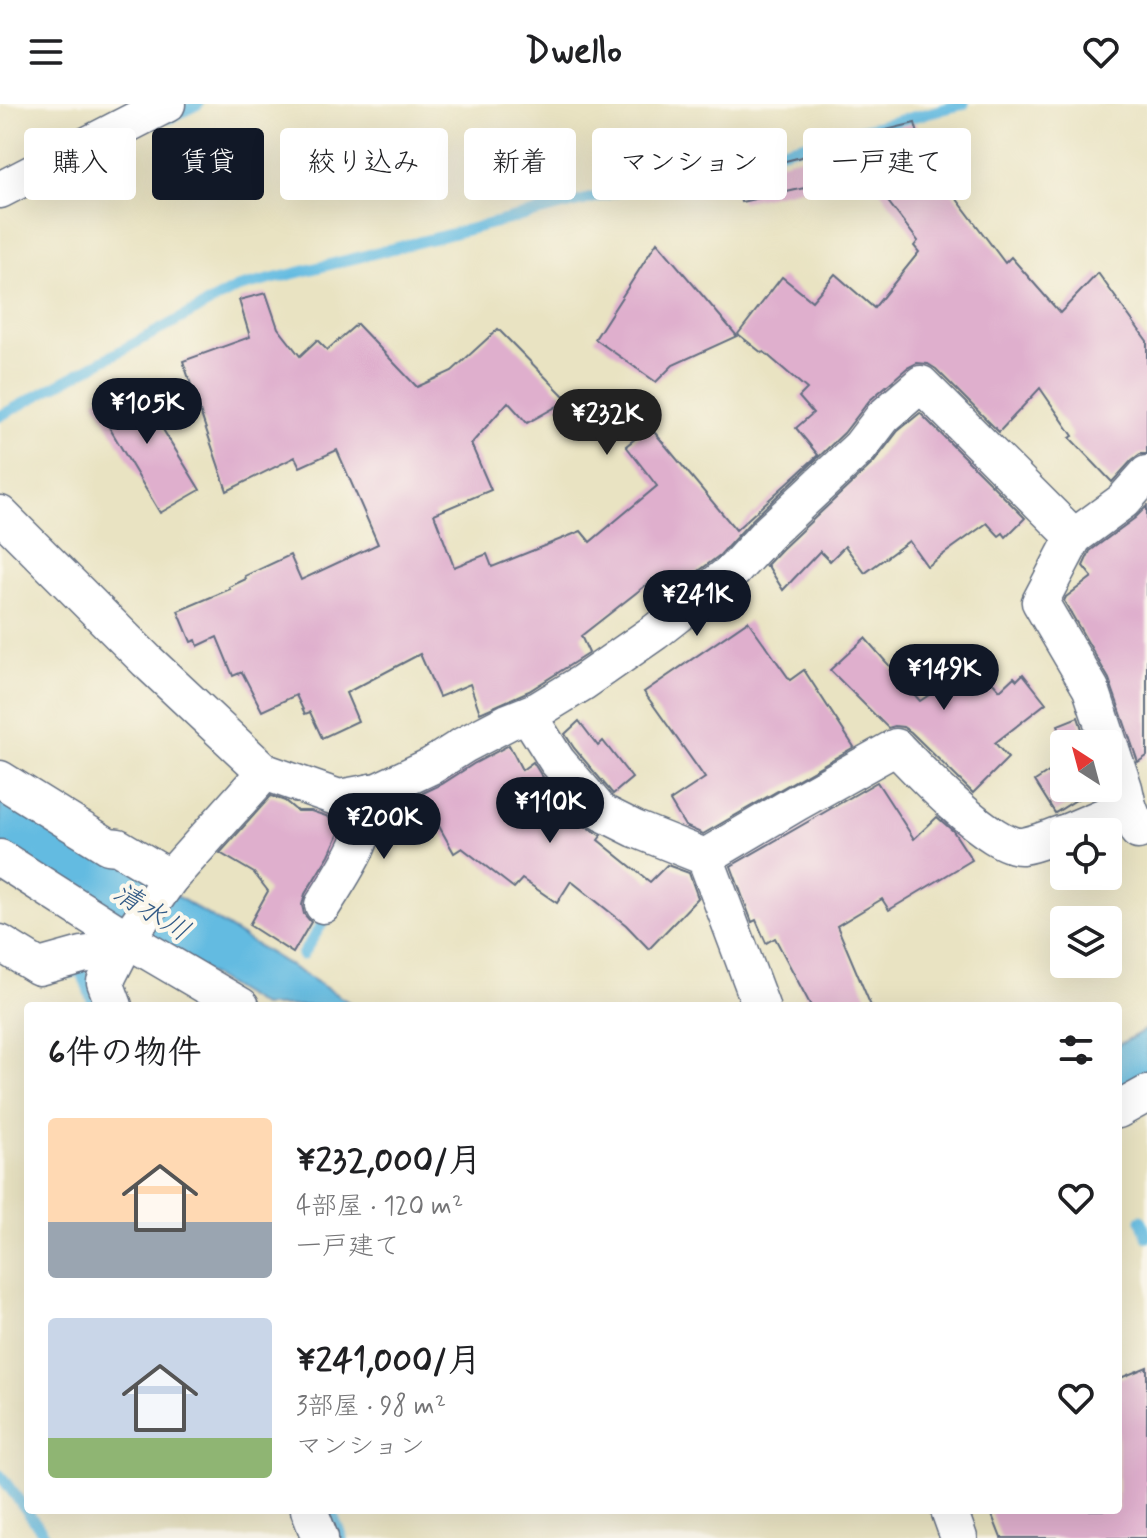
<!DOCTYPE html>
<html lang="ja">
<head>
<meta charset="utf-8">
<style>
	body { margin:0; font-family:Mynerve,"Klee One",sans-serif; background:#f6f6f6; color:#202124; height:100vh; display:flex; flex-direction:column; font-size:30px; white-space:nowrap }
	* { box-sizing:border-box; margin:0 }
	p { font-size:26px; color:#757577 }
	.icon { flex:none; width:44px; height:44px; fill:none; stroke:currentColor; stroke-width:2; stroke-linecap:round; stroke-linejoin:round }
	.map { position:relative; flex:1; overflow:hidden }
	.details { position:absolute; left:24px; top:898px; width:1098px; height:512px; display:flex; flex-direction:column; background:#fff; border-radius:8px; box-shadow:0 8px 32px #0002 }
	.details>* { flex:none }
	.hud { position:absolute; left:24px; top:24px; width:1100px; height:72px; display:flex; gap:16px }
	.needle { width:52px; rotate:324deg }
	.controls { position:absolute; left:1050px; top:626px; display:grid; gap:16px }
	.controls a { display:grid; place-items:center; width:72px; height:72px; border-radius:8px; background:#fff; box-shadow:0 8px 32px #0002; font-size:40px }
	.price { position:absolute; translate:-50% -68px; padding:0 18px; border-radius:28px; background:#111827; color:#fff; font-size:26px; line-height:52px; filter:drop-shadow(0 2px 4px #0008) }
	.price::after { content:''; position:absolute; left:50%; top:48px; width:24px; height:18px; margin-left:-12px; background:inherit; clip-path:polygon(0 0,100% 0,50% 100%) }
	.price.on { background:#222; color:#fff }
	ul { padding:0; list-style:none }
	li { display:flex; align-items:center; gap:24px; height:200px; padding:0 24px }
	li span { display:grid; place-items:center; flex:none; width:224px; height:160px; border-radius:8px; color:#555 }
	li>.icon { margin-inline-start:auto }
	span .icon { width:96px; height:96px; fill:#fffc; stroke-width:1 }
	li b { font-size:34px }
	h2 { display:flex; justify-content:space-between; align-items:center; height:96px; padding:0 24px; font-size:34px }
	.pill { padding:0 28px; border-radius:8px; background:#fff; box-shadow:0 8px 32px #0002; font-size:28px; line-height:72px }
	.pill.on { background:#111827; color:#fff }
	header { display:flex; justify-content:space-between; align-items:center; height:104px; padding:0 24px; background:#fff; font-size:36px; font-weight:800 }
	.map>svg:first-child { display:block }
	.water { fill:#63bbe1; stroke:#3f75a0; stroke-width:2 }
	.lines { fill:none; stroke-linecap:round; stroke-linejoin:round }
	.stream { stroke:#63bbe1; stroke-width:11 }
	.building { fill:#dfafcd }
	.street-casing { stroke:#636e81; stroke-width:39 }
	.street { stroke:#fff; stroke-width:36 }
	.labels { text-anchor:middle; dominant-baseline:central; stroke-width:8; stroke-linejoin:round; paint-order:stroke }
	.water-label { font-size:28px; font-style:italic; fill:#315985; stroke:#fbf7ec }
</style>
</head>
<body>
<header><svg class="icon" aria-label="menu" viewBox="0 0 24 24"><path d="M4 6h16M4 12h16M4 18h16"/></svg>Dwello<svg class="icon" aria-label="heart" viewBox="0 0 24 24"><path d="M12 20l-8-8c-3-5 5-10 8-4 3-6 11-1 8 4z"/></svg></header>
<div class="map">
<svg width="1147" height="1434" viewBox="0 0 1147 1434">
	<rect width="100%" height="100%" fill="#fbf7ec"/>
	<filter id="ink" filterUnits="userSpaceOnUse"><feTurbulence type="fractalNoise" baseFrequency=".0125" numOctaves="2"/><feDisplacementMap in="SourceGraphic" scale="16" xChannelSelector="R" yChannelSelector="G"/><feConvolveMatrix kernelMatrix="1 2 1 2 8 2 1 2 1" color-interpolation-filters="sRGB"/></filter>
	<filter id="wash" filterUnits="userSpaceOnUse"><feTurbulence type="fractalNoise" baseFrequency=".006" numOctaves="4" result="noise"/><feDisplacementMap in="SourceGraphic" scale="32" xChannelSelector="R" yChannelSelector="G"/><feGaussianBlur stdDeviation="1.8" result="paint"/><feColorMatrix in="noise" values="0 0 0 0 0 0 0 0 0 0 0 0 0 0 0 0 0 1.4 0 .05"/><feComposite in="paint" operator="in"/></filter>
	<g filter="url(#wash)">
		<rect width="100%" height="100%" fill="#e9e3c2"/>
		<g class="water">
			<path d="M0,683L355,902H262L0,742Z"/>
			<path d="M1147,925V977L1118,992V941Z"/>
		</g>
		<g class="lines">
			<g class="stream">
				<path d="M170,14L198,0"/>
				<path d="M0,312L237,184L964,0"/>
				<path d="M302,851L329,809"/>
				<path d="M72,869L81,866L94,902"/>
				<path d="M1141,1116L1147,1133"/>
				<path d="M0,1371L47,1434"/>
				<path d="M331,1406L342,1434"/>
			</g>
		</g>
		<g id="blocks">
			<g class="building">
				<path d="M915,19L933,85L944,78L1005,159L1011,153L1060,209L1098,169L1147,237V350H1140L1132,356L1112,378L1070,334L1073,332L1040,284L999,328L936,265L928,260L917,259L907,264L869,297L844,329L753,415L720,451L671,488L659,471L581,532L589,549L529,587L480,609L470,580L439,593L420,550L346,589L358,617L322,634L310,608L305,610L296,591L262,607L242,568L233,572L217,533L198,542L196,536L191,538L178,507L230,485L229,483L246,475L245,472L290,451L301,476L378,440L337,346L300,363L295,353L227,387L183,257L250,233L239,196L266,189L278,224L300,252L317,236L327,246L357,220L417,283L452,267L498,225L568,296L527,319L508,298L471,340L491,386L434,410L454,463L487,450L492,463L581,427L590,438L657,382L626,342L650,323L736,426L818,351L796,324L813,309L799,293L807,285L764,248L762,249L738,230L782,173L812,197L835,170L874,204L919,148L914,142L918,137L855,54L857,33Z"/>
				<path d="M805,52L814,82L741,98L734,70Z"/>
				<path d="M657,138L737,232L673,261L656,278L595,235Z"/>
				<path d="M132,275L200,386L160,409L106,318L95,296Z"/>
				<path d="M920,309L1025,414L1006,433L1003,429L999,432L987,419L927,462L909,437L865,469L845,442L830,457L820,447L783,486L768,462L765,463L782,445L874,358L898,327Z"/>
				<path d="M1147,402V652L1138,658L1109,575L1064,497L1066,493L1092,473L1083,462L1090,447L1135,414Z"/>
				<path d="M748,517L790,576L804,566L854,643L703,730L685,722L670,697L705,674L644,588Z"/>
				<path d="M865,534L920,597L950,577L956,585L981,565L1000,586L1014,573L1017,576L1023,570L1046,599L995,639L1008,654L973,689L911,628L903,623L895,622L888,624L830,566Z"/>
				<path d="M1078,613L1087,640H1064V645L1058,621Z"/>
				<path d="M579,617L598,642L603,637L632,674L613,690L574,644L565,630Z"/>
				<path d="M509,641L522,666L533,658L541,671L585,722L601,732L598,736L650,778L667,761L689,769L698,794L649,845L626,821L571,777L557,799L522,775L514,784L462,744L454,749L421,690L442,680L475,659Z"/>
				<path d="M1064,658V684H1095L1055,709L1035,677Z"/>
				<path d="M877,678L914,735L937,713L953,727L972,756L889,806L882,795L837,822L871,902H811L775,834L766,839L756,816L752,818L731,762Z"/>
				<path d="M271,692L285,697L297,707H311L332,714H346L329,751L305,790L302,801L304,810L311,818L293,849L249,821L268,787L254,769L220,749Z"/>
				<path d="M1147,1263V1434H1001L990,1406H1118V1275Z"/>
			</g>
		</g>
	</g>
	<g filter="url(#ink)">
		<use href="#blocks" fill-opacity="0" stroke="#636e81" stroke-width="2"/>
		<g class="lines">
			<defs>
				<g id="street">
					<path d="M0,86L167,0"/>
					<path d="M0,410L147,557L265,668L339,694L378,687L431,662L464,641L508,618L538,606L582,579L655,528L734,466L767,430L860,343L883,313L921,280L1074,433"/>
					<path d="M528,611L557,657L601,708L635,725L705,753L761,902"/>
					<path d="M0,675L108,742L118,743L170,774"/>
					<path d="M1128,702L1138,727L1147,723"/>
					<path d="M1067,728L1128,702L1124,684L1091,585L1040,498L1074,433L1123,397L1147,370"/>
					<path d="M705,753L798,698L896,643C917,665 992,745 1022,742C1036,740 1051,733 1064,729"/>
					<path d="M0,754L127,835L241,902"/>
					<path d="M323,801C345,766 370,731 371,688"/>
					<path d="M0,839L39,863L82,851L122,845"/>
					<path d="M114,902L105,878L127,835L170,774L265,668"/>
					<path d="M1118,1006L1147,990"/>
					<path d="M309,1406L320,1434"/>
					<path d="M949,1406L959,1434"/>
				</g>
			</defs>
			<use href="#street" class="street-casing"/>
			<use href="#street" class="street"/>
		</g>
	</g>
	<g class="labels">
		<g class="water-label">
			<text transform="translate(151 809) rotate(32)">清水川</text>
		</g>
	</g>
</svg>
<div class="controls">
<a><svg class="needle" viewBox="-14 -14 28 28"><path d="M0-13l5 13h-10z" fill="#e53935"/><path d="M0 13l5-13h-10z" fill="#757577"/></svg></a>
<a><svg class="icon" aria-label="locate" viewBox="0 0 24 24"><circle cx="12" cy="12" r="6"/><path d="M12 2v4M12 18v4M2 12h4M18 12h4"/></svg></a>
<a><svg class="icon" aria-label="layers" viewBox="0 0 24 24"><path d="M12 4l9 5-9 5-9-5zM3 14l9 5 9-5"/></svg></a>
</div>
<b class="price" style="left:147px;top:342px">¥105K</b>
<b class="price on" style="left:607px;top:353px">¥232K</b>
<b class="price" style="left:697px;top:534px">¥241K</b>
<b class="price" style="left:944px;top:608px">¥149K</b>
<b class="price" style="left:550px;top:741px">¥110K</b>
<b class="price" style="left:384px;top:757px">¥200K</b>
<div class="hud">
<a class="pill">購入</a>
<a class="pill on">賃貸</a>
<a class="pill">絞り込み</a>
<a class="pill">新着</a>
<a class="pill">マンション</a>
<a class="pill">一戸建て</a>
</div>
<section class="details">
<h2>6件の物件<svg class="icon" aria-label="filters" viewBox="0 0 24 24"><path d="M4 7h16M4 17h16"/><circle cx="9" cy="7" r="2"/><circle cx="15" cy="17" r="2"/></svg></h2>
<ul>
<li><span style="background:linear-gradient(#ffd9b3 65%,#9aa5b1 0)"><svg class="icon" aria-label="home" viewBox="0 0 24 24"><path d="M3 11l9-7 9 7M6 9v11h12V9"/></svg></span><div><b>¥232,000/月</b><p>4部屋 · 120 m²</p><p>一戸建て</p></div><svg class="icon" aria-label="heart" viewBox="0 0 24 24"><path d="M12 20l-8-8c-3-5 5-10 8-4 3-6 11-1 8 4z"/></svg></li>
<li><span style="background:linear-gradient(#c9d6e8 75%,#8fb573 0)"><svg class="icon" aria-label="home" viewBox="0 0 24 24"><path d="M3 11l9-7 9 7M6 9v11h12V9"/></svg></span><div><b>¥241,000/月</b><p>3部屋 · 98 m²</p><p>マンション</p></div><svg class="icon" aria-label="heart" viewBox="0 0 24 24"><path d="M12 20l-8-8c-3-5 5-10 8-4 3-6 11-1 8 4z"/></svg></li>
</ul>
</section>
</div>
</body>
</html>
